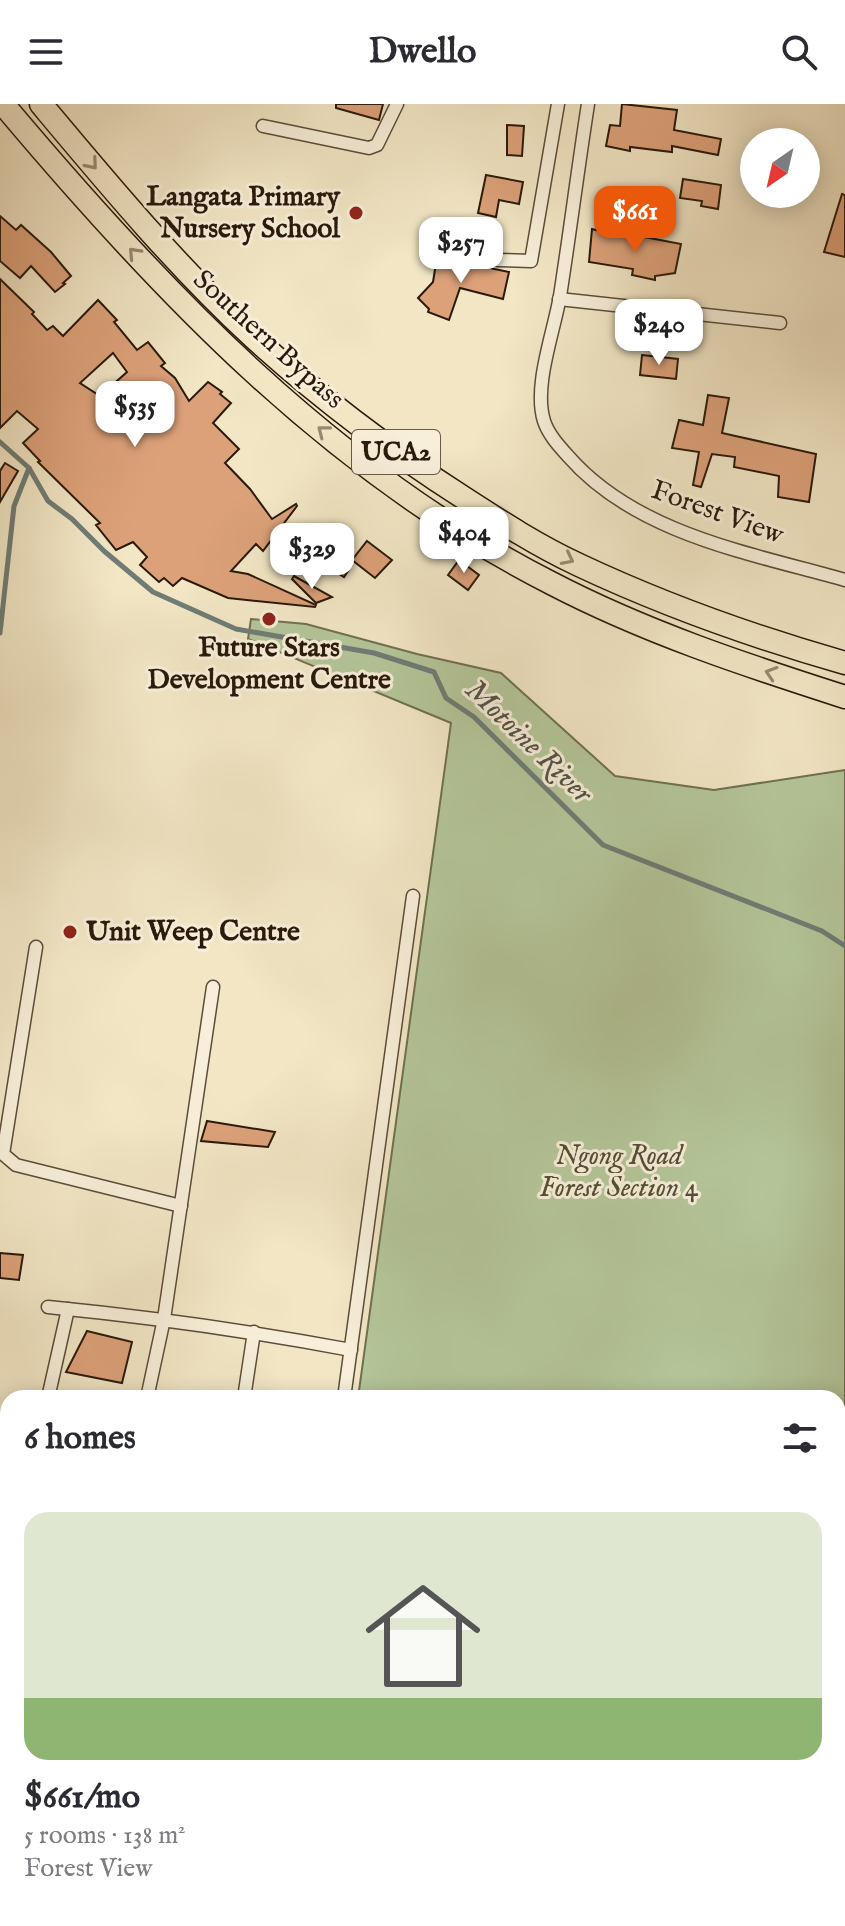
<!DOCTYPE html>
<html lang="en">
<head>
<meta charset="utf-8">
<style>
	body { margin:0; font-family:"IM FELL English",serif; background:#f7f7f7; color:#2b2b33; height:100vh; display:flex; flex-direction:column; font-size:30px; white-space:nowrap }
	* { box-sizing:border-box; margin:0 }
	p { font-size:26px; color:#7c7c81 }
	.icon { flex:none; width:44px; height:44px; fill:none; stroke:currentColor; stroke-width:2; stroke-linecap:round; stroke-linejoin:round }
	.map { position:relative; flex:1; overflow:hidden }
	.details { position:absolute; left:0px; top:1286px; width:846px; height:536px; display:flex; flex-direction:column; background:#fff; border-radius:24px 24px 0 0; box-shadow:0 4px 20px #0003 }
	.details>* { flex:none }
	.needle { width:52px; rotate:214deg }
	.tools { position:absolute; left:740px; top:24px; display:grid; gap:16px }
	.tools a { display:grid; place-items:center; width:80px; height:80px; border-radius:50%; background:#fff; box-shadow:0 4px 20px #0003; font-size:40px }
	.price { position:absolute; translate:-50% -68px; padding:0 18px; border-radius:16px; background:#fff; color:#222; font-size:26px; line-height:52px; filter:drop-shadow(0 2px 4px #0008) }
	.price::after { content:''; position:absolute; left:50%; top:48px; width:24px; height:18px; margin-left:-12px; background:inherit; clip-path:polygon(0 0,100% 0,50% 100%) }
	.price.selected { background:#ea580c; color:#fff }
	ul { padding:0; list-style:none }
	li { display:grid; align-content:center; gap:16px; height:424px; padding:0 24px }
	li span { display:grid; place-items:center; height:248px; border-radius:24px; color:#555 }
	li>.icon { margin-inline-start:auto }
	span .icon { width:144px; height:144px; fill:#fffc; stroke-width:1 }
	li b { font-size:34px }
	h2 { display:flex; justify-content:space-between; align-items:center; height:96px; padding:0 24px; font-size:34px }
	header { display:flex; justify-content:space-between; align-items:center; height:104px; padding:0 24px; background:#fff; font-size:36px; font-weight:700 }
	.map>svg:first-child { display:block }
	.green { fill:#b4c69a; stroke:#6f7052; stroke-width:2 }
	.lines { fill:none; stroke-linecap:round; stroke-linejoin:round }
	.stream { stroke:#6f7c75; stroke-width:5 }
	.building { fill:#dca179; stroke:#2a190a; stroke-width:2; fill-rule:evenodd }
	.street-casing { stroke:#5c4c39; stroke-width:15 }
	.highway-casing { stroke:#2a190a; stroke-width:25 }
	.street { stroke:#f7efd9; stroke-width:12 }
	.highway { stroke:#f2e6c5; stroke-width:22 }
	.oneway { stroke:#988a71 }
	.poi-dot { fill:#8f2418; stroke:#f7efd9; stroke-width:3 }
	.labels { text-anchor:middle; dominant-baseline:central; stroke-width:6; stroke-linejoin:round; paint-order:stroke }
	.shield { fill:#f7efd9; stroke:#685948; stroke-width:2 }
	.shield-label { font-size:26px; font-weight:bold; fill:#2a190a }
	.poi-label { font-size:28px; font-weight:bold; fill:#2a190a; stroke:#f7efd9; text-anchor:end }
	.street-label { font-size:28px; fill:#2a190a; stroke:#f7efd9 }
	.park-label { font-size:28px; font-style:italic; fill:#534d35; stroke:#f7efd9 }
	.water-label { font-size:30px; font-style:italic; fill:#525348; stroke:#f7efd9 }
</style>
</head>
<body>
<header><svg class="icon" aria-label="menu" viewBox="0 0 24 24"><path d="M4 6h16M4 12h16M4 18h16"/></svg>Dwello<svg class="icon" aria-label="search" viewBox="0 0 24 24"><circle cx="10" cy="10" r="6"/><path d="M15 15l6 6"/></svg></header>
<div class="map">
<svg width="845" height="1822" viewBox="0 0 845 1822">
	<rect width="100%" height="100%" fill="#f2e6c5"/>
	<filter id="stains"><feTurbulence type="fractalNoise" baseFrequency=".0025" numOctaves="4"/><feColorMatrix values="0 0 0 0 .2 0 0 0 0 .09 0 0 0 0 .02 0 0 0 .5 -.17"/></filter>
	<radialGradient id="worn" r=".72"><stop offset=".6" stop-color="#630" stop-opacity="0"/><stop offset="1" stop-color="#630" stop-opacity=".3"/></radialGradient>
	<path class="green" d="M251,515L306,520L417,550L501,569L615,672L714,686L845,666V1822H281L282,1814H838V1294H358L451,619L248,535Z"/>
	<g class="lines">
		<g class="stream">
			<path d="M0,338L29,364L48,397L72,415L104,447L153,488L236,525L374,549L434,568L446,594L474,613L603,741L822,827L845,842"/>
			<path d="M0,529L14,402L29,364"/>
			<path d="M0,1809L5,1810L8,1822"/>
		</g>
	</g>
	<g class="building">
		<path d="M336,0H383L379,16L336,4Z"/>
		<path d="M622,0L677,6L674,26L721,35L718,51L672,42V48L630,43V47L606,42L610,21L620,22Z"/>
		<path d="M507,21L524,22L522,52L507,51Z"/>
		<path d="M486,71L523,78L519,100L499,96L496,113L478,109Z"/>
		<path d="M683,75L721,81L718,105L701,102L702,97L680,94Z"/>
		<path d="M842,90L845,91V153L824,148Z"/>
		<path d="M0,112L16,126L21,121L51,148L71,172L63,179L65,180L55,188L31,162L20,174L0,157Z"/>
		<path d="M592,125L638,136L639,132L681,140L675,169L655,172V176L632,171L633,165L589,158Z"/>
		<path d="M437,153L509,168L503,195L460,184L449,216L428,208L429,205L418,194L433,178Z"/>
		<path d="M0,175L34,208L32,210L47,226L53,222L63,232L98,196L117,216L114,218L137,246L148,238L165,259L161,262L175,274L189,297L208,278L222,288L220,290L231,299L213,319L239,345L225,359L250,385L272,415L296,400L297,402L263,447L256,440L231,467L248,470L316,501L315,503L228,494L182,474L173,482L164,474L159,478L140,461L147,453L133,438L116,446L96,421L100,419L38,358L40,357L23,339L38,325L17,307L0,324ZM113,249L127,268L100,292L80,279Z"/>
		<path d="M642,251L678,255L676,275L640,271Z"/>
		<path d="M708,291L729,294L722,329L816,350L809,398L778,393L779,372L734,363L735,353L712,350L701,383L693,381L699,348L672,344L679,316L703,321Z"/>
		<path d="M5,359L18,367L0,398V367Z"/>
		<path d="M367,437L392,456L375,474L352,456Z"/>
		<path d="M313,439L352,461L344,473L307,449Z"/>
		<path d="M459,456L479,471L468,486L448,471Z"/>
		<path d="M294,472L332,493L316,499L292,475Z"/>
		<path d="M207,1017L275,1028L268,1043L201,1037Z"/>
		<path d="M0,1149L23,1151L19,1176L0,1174Z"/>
		<path d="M87,1227L132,1238L122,1279L66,1268Z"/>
	</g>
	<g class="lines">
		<defs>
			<g id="street">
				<path d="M588,0C578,64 570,128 560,192C554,228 533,282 544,317C548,330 559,342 568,352C636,430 750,449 845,476"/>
				<path d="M263,22L369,44L377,41L397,0"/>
				<path d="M458,148L498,156L531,157L558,0"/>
				<path d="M559,195L780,219"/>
				<path d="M36,843L3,1050L16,1061L181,1102"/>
				<path d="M48,1203C150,1213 250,1227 351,1246"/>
				<path d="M48,1294L68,1205"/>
				<path d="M147,1294L164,1215L213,883"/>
				<path d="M244,1294L254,1228"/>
				<path d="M344,1294L413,792"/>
				<path d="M71,1822L72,1814"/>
				<path d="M158,1822L159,1814"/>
				<path d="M264,1822L265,1814"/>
			</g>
			<g id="highway">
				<path d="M3,0C160,187 331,367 551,479C645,528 745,561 845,593"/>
				<path d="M41,0C108,80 176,162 253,233C319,293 389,346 464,394C501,418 538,442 579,461C664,501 754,533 845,559"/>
			</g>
		</defs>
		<use href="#street" class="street-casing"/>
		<use href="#highway" class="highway-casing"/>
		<use href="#street" class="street"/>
		<use href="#highway" class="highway"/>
	</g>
	<defs><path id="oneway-chevron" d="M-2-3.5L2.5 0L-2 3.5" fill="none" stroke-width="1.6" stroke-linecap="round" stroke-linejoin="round" transform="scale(2)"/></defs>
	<g class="oneway">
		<use href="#oneway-chevron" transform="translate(92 60) rotate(50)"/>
		<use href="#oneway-chevron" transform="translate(134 149) rotate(-133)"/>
		<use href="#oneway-chevron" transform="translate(323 327) rotate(-142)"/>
		<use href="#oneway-chevron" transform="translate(568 455) rotate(27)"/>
		<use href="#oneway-chevron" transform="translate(771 569) rotate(-162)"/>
	</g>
	<g class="poi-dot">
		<circle cx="356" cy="109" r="8"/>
		<circle cx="269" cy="515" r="8"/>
		<circle cx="70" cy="828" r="8"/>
	</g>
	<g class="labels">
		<rect class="shield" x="352" y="326" width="88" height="44" rx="6"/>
		<g class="shield-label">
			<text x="396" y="348">UCA2</text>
		</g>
		<g class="poi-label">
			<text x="340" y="93">Langata Primary<tspan x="340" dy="32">Nursery School</tspan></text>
			<text x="269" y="544" text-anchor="middle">Future Stars<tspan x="269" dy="32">Development Centre</tspan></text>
			<text x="86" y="828" text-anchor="start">Unit Weep Centre</text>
		</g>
		<g class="street-label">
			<text transform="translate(268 236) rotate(42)">Southern Bypass</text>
			<text transform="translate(717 409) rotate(20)">Forest View</text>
		</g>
		<g class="park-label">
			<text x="619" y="1052">Ngong Road<tspan x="619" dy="32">Forest Section 4</tspan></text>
		</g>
		<g class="water-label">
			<text transform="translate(528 638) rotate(44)">Motoine River</text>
		</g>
	</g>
	<rect width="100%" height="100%" filter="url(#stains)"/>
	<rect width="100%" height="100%" fill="url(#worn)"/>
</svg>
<div class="tools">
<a><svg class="needle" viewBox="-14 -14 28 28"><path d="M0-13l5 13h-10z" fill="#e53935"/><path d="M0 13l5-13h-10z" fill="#7c7c81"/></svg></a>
</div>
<b class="price selected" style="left:635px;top:150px">$661</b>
<b class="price" style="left:461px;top:181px">$257</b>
<b class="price" style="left:659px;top:263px">$240</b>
<b class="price" style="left:135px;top:345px">$535</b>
<b class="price" style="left:464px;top:471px">$404</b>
<b class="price" style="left:312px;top:487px">$329</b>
<section class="details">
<h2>6 homes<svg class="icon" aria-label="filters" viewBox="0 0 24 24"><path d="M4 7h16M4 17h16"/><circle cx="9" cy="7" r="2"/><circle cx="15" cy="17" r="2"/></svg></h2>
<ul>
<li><span style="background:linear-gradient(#dfe7d0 75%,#8fb573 0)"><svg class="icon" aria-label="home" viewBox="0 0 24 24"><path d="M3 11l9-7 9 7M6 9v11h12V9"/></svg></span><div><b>$661/mo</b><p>5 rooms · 138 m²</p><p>Forest View</p></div></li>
</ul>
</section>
</div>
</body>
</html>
